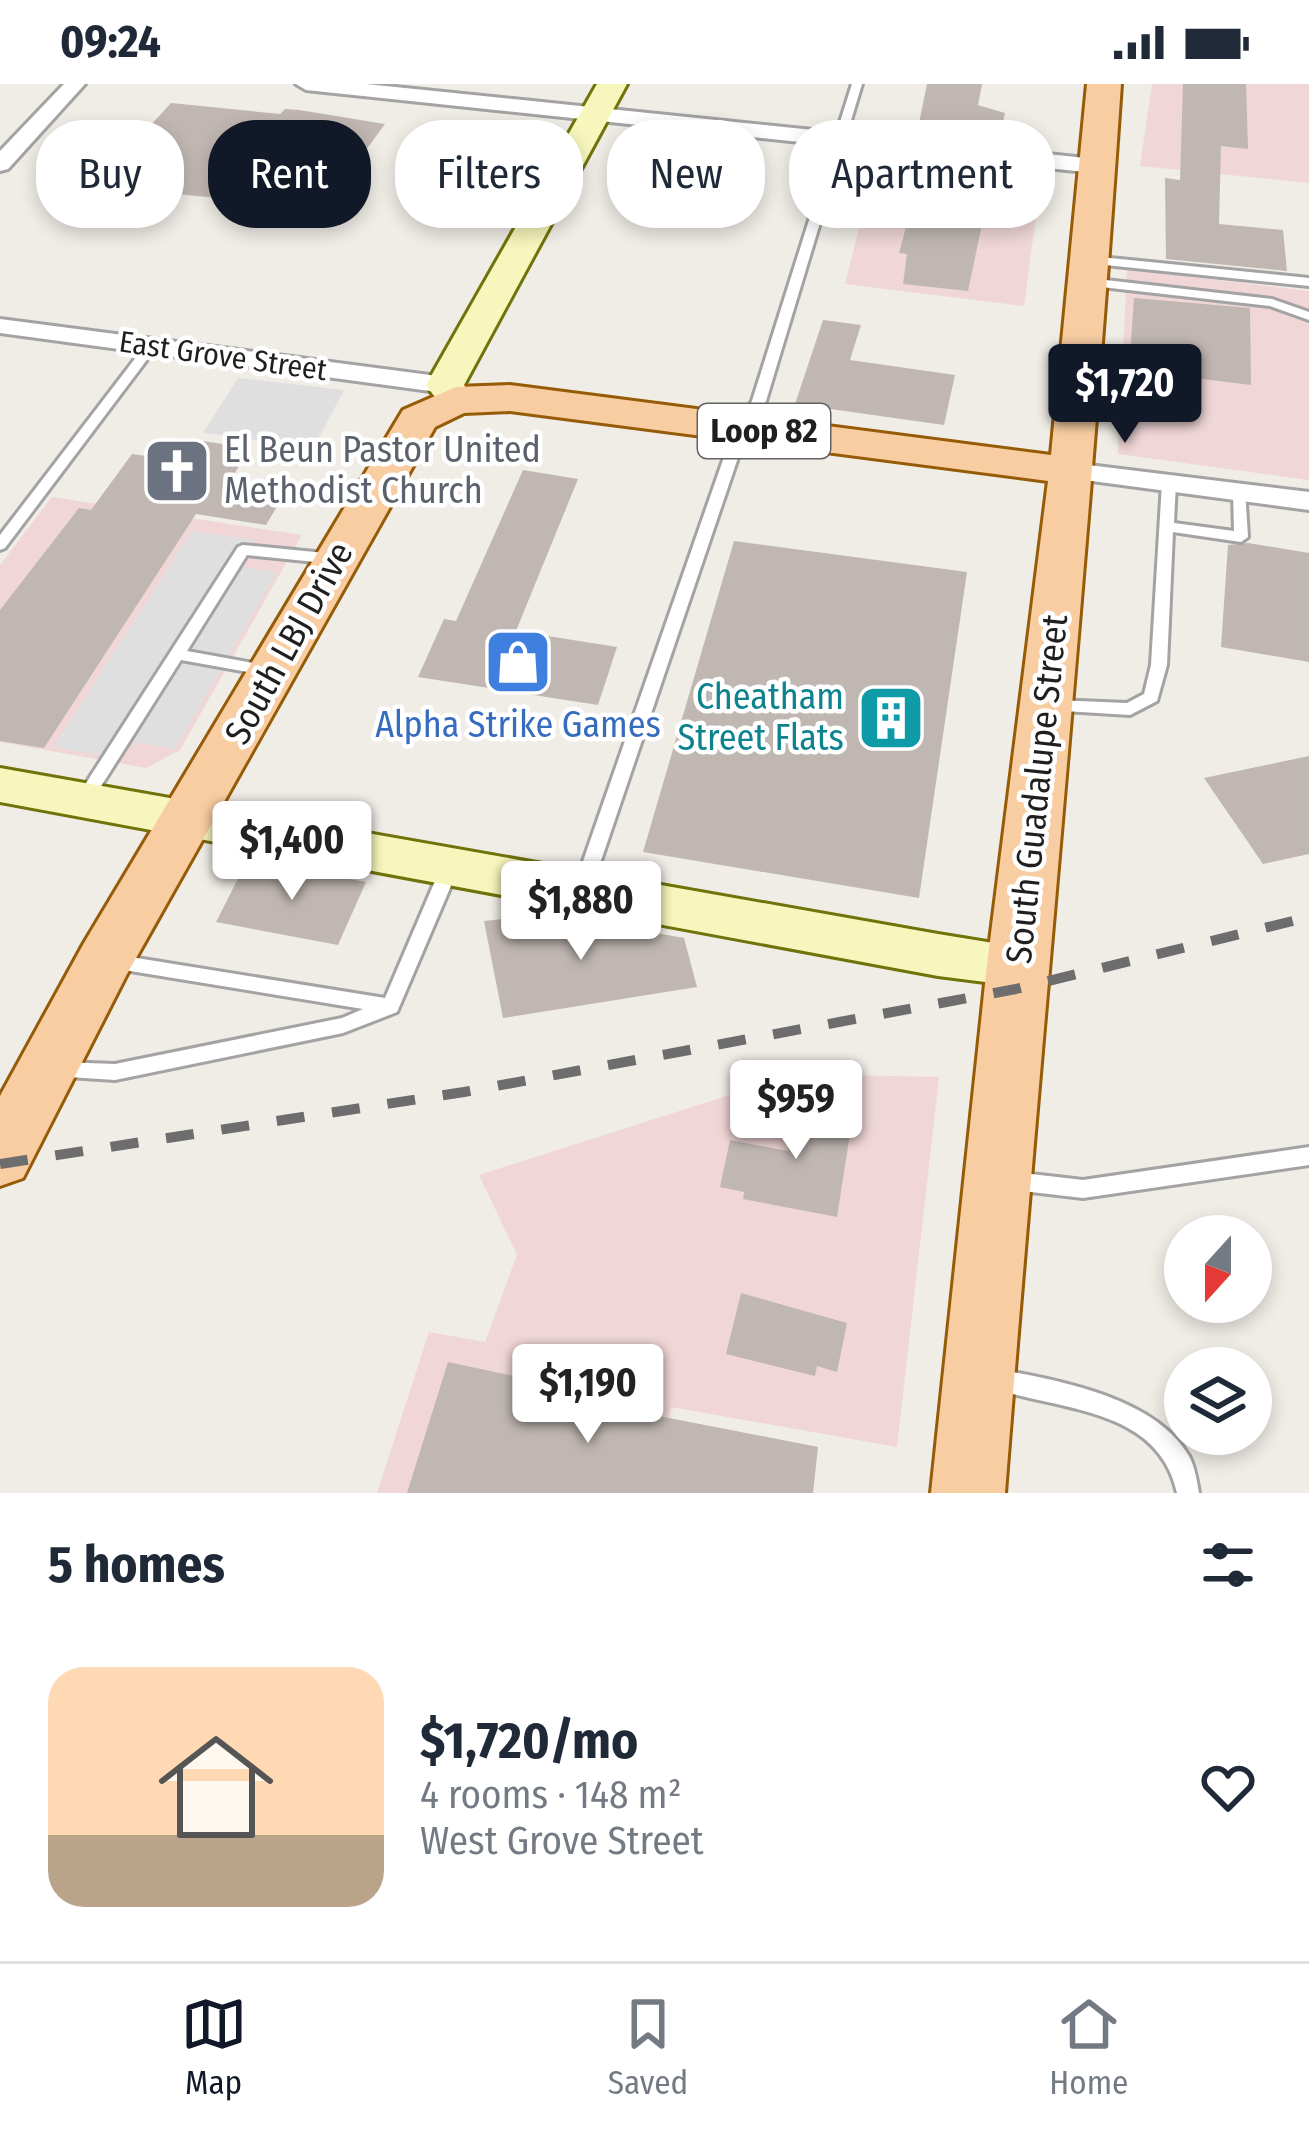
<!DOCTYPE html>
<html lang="en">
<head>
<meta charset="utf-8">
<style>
	body { margin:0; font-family:"Fira Sans Condensed",sans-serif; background:#f6f6f7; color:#1f2937; height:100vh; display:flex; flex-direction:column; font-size:45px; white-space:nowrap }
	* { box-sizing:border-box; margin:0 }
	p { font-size:39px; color:#747a83 }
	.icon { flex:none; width:66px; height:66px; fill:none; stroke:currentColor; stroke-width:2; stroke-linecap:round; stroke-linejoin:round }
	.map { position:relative; height:1409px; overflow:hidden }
	.drawer { display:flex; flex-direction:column; background:#fff; flex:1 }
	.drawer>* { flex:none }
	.guide { position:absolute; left:36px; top:36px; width:1239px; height:108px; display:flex; gap:24px }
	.needle { width:78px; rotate:201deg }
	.buttons { position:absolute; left:1164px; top:1131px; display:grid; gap:24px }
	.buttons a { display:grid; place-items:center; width:108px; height:108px; border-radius:50%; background:#fff; box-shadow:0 6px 18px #0003; font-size:60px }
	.price { position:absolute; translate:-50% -102px; padding:0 27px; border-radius:12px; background:#fff; color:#222; font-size:39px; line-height:78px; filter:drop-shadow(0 3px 6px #0008) }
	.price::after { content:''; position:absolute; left:50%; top:72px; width:36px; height:27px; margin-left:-18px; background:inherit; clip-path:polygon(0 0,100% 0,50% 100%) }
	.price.current { background:#111827; color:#fff }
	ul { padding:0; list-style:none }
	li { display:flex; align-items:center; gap:36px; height:300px; padding:0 48px }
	li span { display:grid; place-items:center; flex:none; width:336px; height:240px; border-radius:36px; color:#555 }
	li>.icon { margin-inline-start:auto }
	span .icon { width:144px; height:144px; fill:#fffc; stroke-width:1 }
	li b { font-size:51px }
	h2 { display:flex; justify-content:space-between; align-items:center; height:144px; padding:0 48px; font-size:51px }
	.tag { padding:0 42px; border-radius:48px; background:#fff; box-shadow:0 6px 18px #0003; font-size:42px; line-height:108px }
	.tag.current { background:#111827; color:#fff }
	.status { display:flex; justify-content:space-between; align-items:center; height:84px; padding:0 60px; background:#fff; direction:ltr }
	.status svg { height:33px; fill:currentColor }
	.dock { display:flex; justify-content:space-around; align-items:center; height:168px; border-top:3px solid #e0e1e3; background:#fff; font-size:33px; color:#747a83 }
	.dock a { display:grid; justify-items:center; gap:6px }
	.dock .current { color:#111827 }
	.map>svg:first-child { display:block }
	.commercial { fill:#f0d6d7 }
	.parking { fill:#dfdfdf }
	.building { fill:#c0b7b2 }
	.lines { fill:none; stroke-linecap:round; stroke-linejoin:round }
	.lane-casing { stroke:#a3a3a3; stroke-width:6 }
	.street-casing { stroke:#a3a3a3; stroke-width:6 }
	.secondary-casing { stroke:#707309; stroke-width:6 }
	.primary-casing { stroke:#955b06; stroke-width:6 }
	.lane { fill:#fff; fill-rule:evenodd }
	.street { fill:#fff; fill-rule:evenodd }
	.secondary { fill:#f7f6bc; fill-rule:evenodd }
	.primary { fill:#f8cda2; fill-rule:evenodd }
	.rail { stroke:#6d6d6d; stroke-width:10; stroke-dasharray:28 28; stroke-linecap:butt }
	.labels { text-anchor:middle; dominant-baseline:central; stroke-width:9; stroke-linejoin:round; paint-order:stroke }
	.far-street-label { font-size:30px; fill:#1f1f1f; stroke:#fff }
	.shield { fill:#fff; stroke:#626262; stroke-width:3 }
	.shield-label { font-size:33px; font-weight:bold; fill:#1f1f1f }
	.worship-label { font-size:36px; fill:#5b616d; stroke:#fff; text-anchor:start }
	.street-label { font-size:36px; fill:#1f1f1f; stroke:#fff }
	.culture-label { font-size:36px; fill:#0d838f; stroke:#fff; text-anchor:end }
	.shop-label { font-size:36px; fill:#366cbe; stroke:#fff }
</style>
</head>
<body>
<div class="status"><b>09:24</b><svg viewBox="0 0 49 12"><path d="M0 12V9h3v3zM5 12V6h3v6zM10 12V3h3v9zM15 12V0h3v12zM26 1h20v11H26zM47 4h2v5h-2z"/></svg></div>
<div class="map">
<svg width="1309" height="1409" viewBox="0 0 1309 1409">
	<rect width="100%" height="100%" fill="#f0ece6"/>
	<g class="commercial">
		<path d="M1152,0H1309V99L1140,82Z"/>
		<path d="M876,76L1041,95L1024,222L845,200Z"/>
		<path d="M1127,185L1309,207V396L1118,370Z"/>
		<path d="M52,413L302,451L180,666L146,684L0,658V481Z"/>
		<path d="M795,990L939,993L897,1363L671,1323L652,1409H377L429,1248L485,1258L517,1171L479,1091Z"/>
	</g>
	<g class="parking">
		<path d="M238,294L344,306L314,363L203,349Z"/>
		<path d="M192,447L255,456L240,483L277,488L175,665L131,658L120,675L53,663Z"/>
	</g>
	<g class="building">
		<path d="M927,0H982L978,21L1005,29L998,61L930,54L934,40L919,39Z"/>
		<path d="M1183,0H1246L1248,65L1221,62L1219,140L1283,146L1287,187L1166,175L1165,94L1180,96Z"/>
		<path d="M171,19L280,30L285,25L299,26L385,40L363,70L353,69L320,124L95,102Z"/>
		<path d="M924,76L994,83L968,207L903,200L907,170L899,169Z"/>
		<path d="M1134,214L1250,224L1251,301L1129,286Z"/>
		<path d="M823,236L861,241L850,276L955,291L944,341L795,320Z"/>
		<path d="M182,354L250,364L228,400L285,409L266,441L196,430L44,664L0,657V526L79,424L91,426L132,370L168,375Z"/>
		<path d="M523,386L578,395L516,547L617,563L598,621L418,593L444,535L456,537Z"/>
		<path d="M734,457L967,488L919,814L643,768Z"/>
		<path d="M1248,459L1309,469V578L1221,563L1228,461Z"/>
		<path d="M1309,672V770L1263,780L1204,694Z"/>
		<path d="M247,777L366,798L338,861L216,838Z"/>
		<path d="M551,830L684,854L697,903L503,934L484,837Z"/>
		<path d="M798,1013L854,1024L837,1133L743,1115L744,1108L720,1103L730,1056L788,1067Z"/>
		<path d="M741,1209L847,1239L837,1288L817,1282L815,1292L726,1270Z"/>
		<path d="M448,1278L630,1317L628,1326L818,1363L813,1409H407Z"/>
	</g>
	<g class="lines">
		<defs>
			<g id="lane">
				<path d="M852,0H862L766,317L744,356L591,806L588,811H576L573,806L730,356L752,317Z"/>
				<path d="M1090,172L1309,194V202L1086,179V173Z"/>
				<path d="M1088,194L1272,215L1309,228V236L1270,222L1084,201V195Z"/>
				<path d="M151,258L155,259V265L5,464L0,466V451L147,259Z"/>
				<path d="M1169,395L1176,399L1174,439L1234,447L1233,408L1240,404L1245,405L1248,453L1241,458L1173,448L1167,581L1157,617L1130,631L1048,626L1046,622L1054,616L1127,619L1144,610L1151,581L1162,399Z"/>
				<path d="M243,461L335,470L342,475L335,480L247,471L187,567L270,582L278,587L275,591L270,592L181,576L91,718H79L77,714L79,710L238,463Z"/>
				<path d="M450,776L456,778L459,783L397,928L343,949L115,996L53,992L51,986L53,980L60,978L115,980L342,934L363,925L112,884L106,882L103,877L106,872L112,870L385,914L441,783L444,778Z"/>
				<path d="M1309,1063V1081L1083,1114L1013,1106L1006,1103L1003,1097L1006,1091L1013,1088L1083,1096Z"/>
				<path d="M992,1284C1055,1296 1154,1312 1189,1372C1195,1383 1197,1397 1199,1409H1177C1158,1320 1052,1327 984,1301L981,1294L984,1287Z"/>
			</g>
			<g id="street">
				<path d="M64,0H85L8,85L0,87V67Z"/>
				<path d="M296,0H366L1095,75L1106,82L1095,89L306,6Z"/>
				<path d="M0,235L445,293L458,301L445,309L0,249Z"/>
				<path d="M1072,379L1309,408V426L1062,393L1058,387Z"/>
			</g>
			<g id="secondary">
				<path d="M597,0H627L464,301L475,316L469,324H443L426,301Z"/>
				<path d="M0,684L938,850L1036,866L1043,881L1036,896L1017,902L938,892L0,718Z"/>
			</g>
			<path id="primary" d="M1087,0H1121C1089,470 1042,939 1005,1409H931L987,881L1048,397L510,327L464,329L435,343L127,890L23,1094L0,1102V1012L84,859L403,326L456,303L510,301L1051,371Z"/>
		</defs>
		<use href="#lane" class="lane-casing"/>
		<use href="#street" class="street-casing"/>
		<use href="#secondary" class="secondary-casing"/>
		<use href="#primary" class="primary-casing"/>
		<use href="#lane" class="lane"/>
		<use href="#street" class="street"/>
		<use href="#secondary" class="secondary"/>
		<use href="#primary" class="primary"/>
		<path class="rail" d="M0,1080L464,1008L1016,905L1309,833"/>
	</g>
	<defs>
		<symbol id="church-square" viewBox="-11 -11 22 22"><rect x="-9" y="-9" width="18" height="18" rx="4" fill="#6b7280" stroke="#fff"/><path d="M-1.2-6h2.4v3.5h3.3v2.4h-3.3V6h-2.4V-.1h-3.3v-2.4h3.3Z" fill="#fff"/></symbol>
		<symbol id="shop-square" viewBox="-11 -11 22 22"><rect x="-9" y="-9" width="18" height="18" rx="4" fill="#3f7fe0" stroke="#fff"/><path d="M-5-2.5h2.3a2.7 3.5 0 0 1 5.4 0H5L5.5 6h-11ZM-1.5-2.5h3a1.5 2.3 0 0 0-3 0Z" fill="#fff"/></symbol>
		<symbol id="building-square" viewBox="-11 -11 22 22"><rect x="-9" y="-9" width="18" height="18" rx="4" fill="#0f9aa8" stroke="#fff"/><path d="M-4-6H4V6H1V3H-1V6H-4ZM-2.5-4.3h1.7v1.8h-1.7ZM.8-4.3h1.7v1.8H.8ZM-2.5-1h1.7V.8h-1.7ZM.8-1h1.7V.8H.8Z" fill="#fff"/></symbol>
	</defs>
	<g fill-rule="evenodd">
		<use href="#church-square" x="139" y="349" width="76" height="76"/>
		<use href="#shop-square" x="480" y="540" width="76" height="76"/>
		<use href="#building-square" x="853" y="596" width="76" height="76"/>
	</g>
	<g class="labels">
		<g class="far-street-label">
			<text transform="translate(223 272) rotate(8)">East Grove Street</text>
		</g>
		<rect class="shield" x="698" y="320" width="132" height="54" rx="9"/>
		<g class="shield-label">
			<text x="764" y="347">Loop 82</text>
		</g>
		<g class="worship-label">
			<text x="224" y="366">El Beun Pastor United<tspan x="224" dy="41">Methodist Church</tspan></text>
		</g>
		<g class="street-label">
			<text transform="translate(289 559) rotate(-61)">South LBJ Drive</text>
			<text transform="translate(1037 705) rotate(-84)">South Guadalupe Street</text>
		</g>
		<g class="culture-label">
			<text x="844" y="613">Cheatham<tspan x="844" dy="41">Street Flats</tspan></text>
		</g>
		<g class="shop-label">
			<text x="518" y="641">Alpha Strike Games</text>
		</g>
	</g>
</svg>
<div class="buttons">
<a><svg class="needle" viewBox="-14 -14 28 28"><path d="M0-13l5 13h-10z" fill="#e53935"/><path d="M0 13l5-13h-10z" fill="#747a83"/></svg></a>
<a><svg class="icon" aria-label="layers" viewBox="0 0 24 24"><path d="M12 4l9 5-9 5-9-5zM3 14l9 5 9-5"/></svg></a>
</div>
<b class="price current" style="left:1125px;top:362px">$1,720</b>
<b class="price" style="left:292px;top:819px">$1,400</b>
<b class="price" style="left:581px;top:879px">$1,880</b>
<b class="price" style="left:796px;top:1078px">$959</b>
<b class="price" style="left:588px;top:1362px">$1,190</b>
<div class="guide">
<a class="tag">Buy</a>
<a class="tag current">Rent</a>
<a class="tag">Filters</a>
<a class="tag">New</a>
<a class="tag">Apartment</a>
</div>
</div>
<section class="drawer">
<h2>5 homes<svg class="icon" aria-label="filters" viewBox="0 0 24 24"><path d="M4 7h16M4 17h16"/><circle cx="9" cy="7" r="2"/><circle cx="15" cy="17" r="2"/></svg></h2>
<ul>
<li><span style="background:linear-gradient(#ffd9b3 70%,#b9a48a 0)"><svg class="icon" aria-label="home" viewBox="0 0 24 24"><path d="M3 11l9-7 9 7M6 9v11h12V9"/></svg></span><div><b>$1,720/mo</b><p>4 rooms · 148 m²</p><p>West Grove Street</p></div><svg class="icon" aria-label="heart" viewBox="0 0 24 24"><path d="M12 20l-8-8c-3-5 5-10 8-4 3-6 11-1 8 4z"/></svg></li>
</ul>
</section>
<nav class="dock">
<a class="current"><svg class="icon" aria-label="map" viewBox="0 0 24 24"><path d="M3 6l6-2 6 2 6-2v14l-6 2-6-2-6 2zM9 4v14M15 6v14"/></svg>Map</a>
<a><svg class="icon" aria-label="saved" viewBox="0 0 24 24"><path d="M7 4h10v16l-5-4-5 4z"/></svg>Saved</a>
<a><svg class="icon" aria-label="home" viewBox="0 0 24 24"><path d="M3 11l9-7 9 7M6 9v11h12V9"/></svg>Home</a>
</nav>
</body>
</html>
